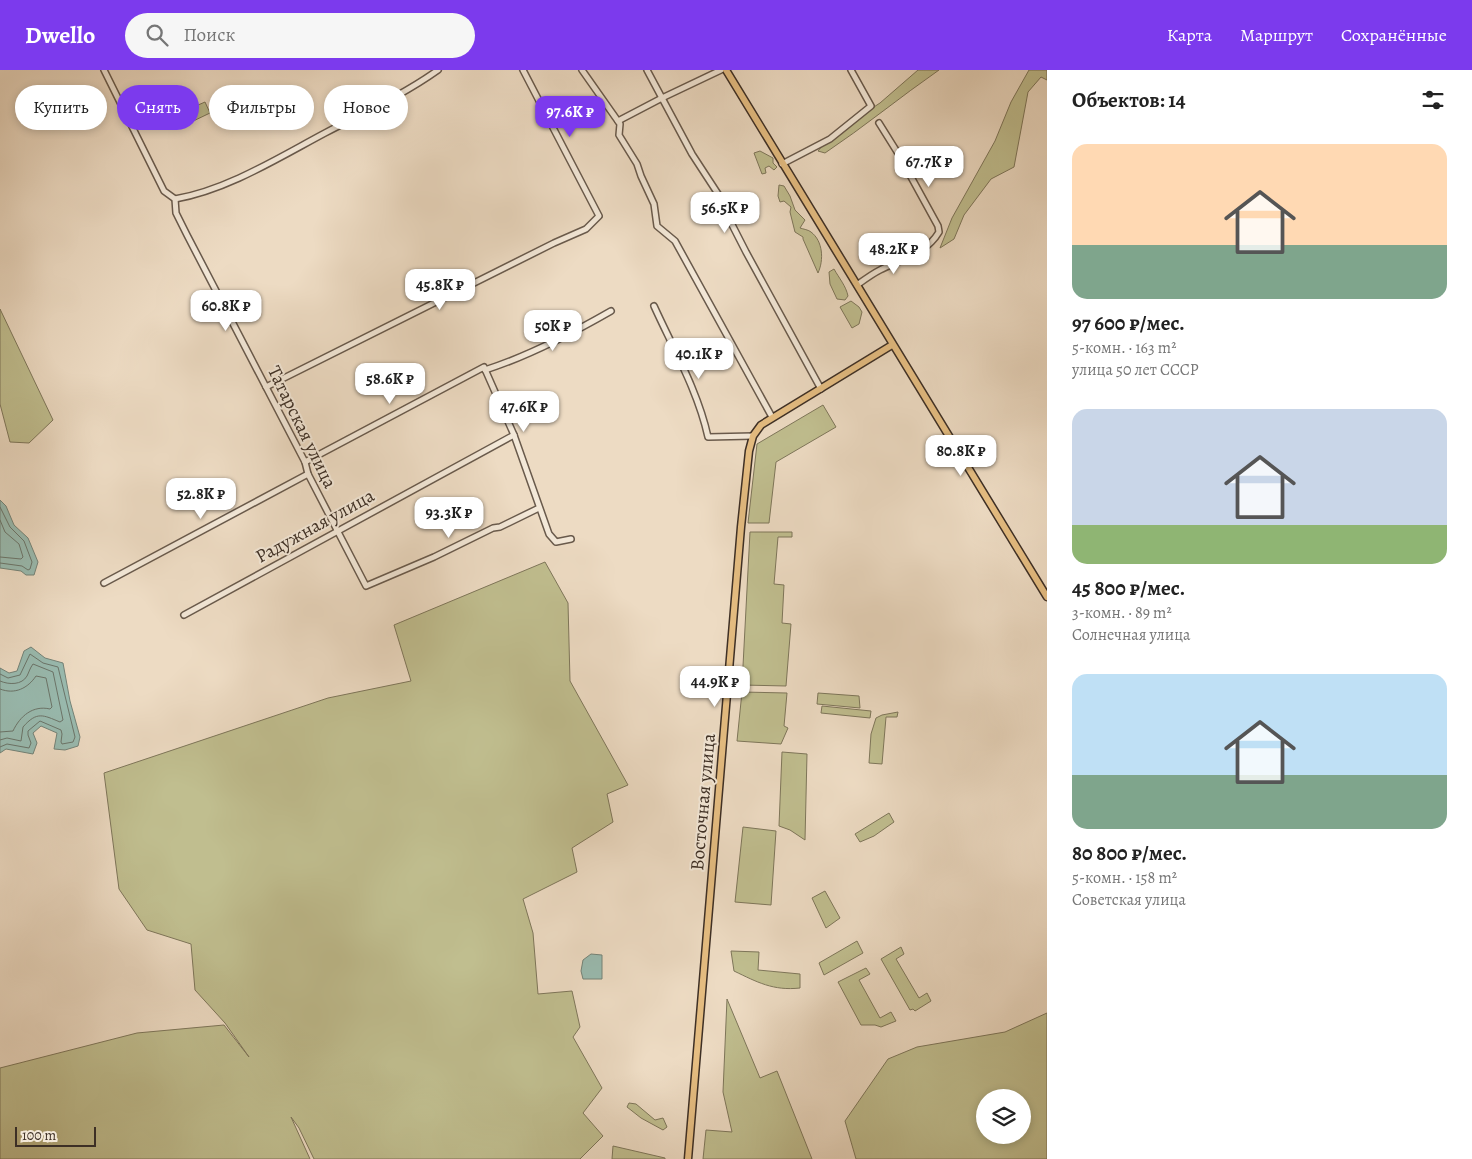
<!DOCTYPE html>
<html lang="ru">
<head>
<meta charset="utf-8">
<style>
	body { margin:0; font-family:Alegreya,serif; background:#f6f6f6; color:#222; height:100vh; display:flex; flex-direction:column; font-size:19px; white-space:nowrap }
	* { box-sizing:border-box; margin:0 }
	p { font-size:16px; color:#767676 }
	.icon { flex:none; width:28px; height:28px; fill:none; stroke:currentColor; stroke-width:2; stroke-linecap:round; stroke-linejoin:round }
	.map { position:relative; flex:1; overflow:hidden }
	.side { display:flex; flex-direction:column; background:#fff; width:425px }
	.side>* { flex:none }
	.guide { position:absolute; left:15px; top:15px; width:475px; height:45px; display:flex; gap:10px }
	.controls { position:absolute; left:976px; top:1019px; display:grid; gap:10px }
	.controls a { display:grid; place-items:center; width:55px; height:55px; border-radius:50%; background:#fff; box-shadow:0 2px 8px #0003; font-size:25px }
	.scale { position:absolute; left:15px; bottom:12px; width:81px; box-sizing:border-box; padding-left:5px; border:2px solid #3d2f25; border-top:0; font-size:14px; line-height:18px; white-space:nowrap; color:#3d2f25; -webkit-text-stroke:4px #f3e8d8; paint-order:stroke }
	.price { position:absolute; translate:-50% -42px; padding:0 11px; border-radius:10px; background:#fff; color:#222; font-size:16px; line-height:32px; filter:drop-shadow(0 1px 2px #0008) }
	.price::after { content:''; position:absolute; left:50%; top:30px; width:15px; height:11px; margin-left:-8px; background:inherit; clip-path:polygon(0 0,100% 0,50% 100%) }
	.price.active { background:#7c3aed; color:#fff }
	ul { padding:0; list-style:none }
	li { display:grid; align-content:center; gap:10px; height:265px; padding:0 25px }
	li span { display:grid; place-items:center; height:155px; border-radius:15px; color:#555 }
	li>.icon { margin-inline-start:auto }
	span .icon { width:90px; height:90px; fill:#fffc; stroke-width:1 }
	li b { font-size:21px }
	h2 { display:flex; justify-content:space-between; align-items:center; height:60px; padding:0 25px; font-size:21px }
	.tag { padding:0 18px; border-radius:22px; background:#fff; box-shadow:0 2px 8px #0003; font-size:18px; line-height:45px }
	.tag.active { background:#7c3aed; color:#fff }
	header { display:flex; align-items:center; gap:30px; box-sizing:border-box; height:70px; padding:0 25px; background:#7c3aed; color:#fff }
	header strong { font-size:24px }
	nav { display:flex; gap:28px; margin-inline-start:auto; font-size:18px }
	.search { width:350px; height:45px; background:#f6f6f6; display:flex; align-items:center; gap:12px; box-sizing:border-box; padding:0 18px; border-radius:28px; color:#767676; font-size:19px }
	main { display:flex; flex:1; min-height:0 }
	.map>svg:first-child { display:block }
	.green { fill:#c0be8f; stroke:#7e765a; fill-rule:evenodd }
	.water { fill:#99bbb0; stroke:#748378 }
	.lines { fill:none; stroke-linecap:round; stroke-linejoin:round }
	.shore { stroke:#6b756a; stroke-width:1 }
	.minor-casing { stroke:#695a4c; stroke-width:8 }
	.major-casing { stroke:#3d2f25; stroke-width:9 }
	.minor { stroke:#f3e8d8; stroke-width:5 }
	.major { stroke:#e6be82; stroke-width:6 }
	.labels { text-anchor:middle; dominant-baseline:central; stroke-width:4; stroke-linejoin:round; paint-order:stroke }
	.street-label { font-size:19px; fill:#3d2f25; stroke:#f3e8d8 }
</style>
</head>
<body>
<header>
<strong>Dwello</strong>
<div class="search"><svg class="icon" aria-label="search" viewBox="0 0 24 24"><circle cx="10" cy="10" r="6"/><path d="M15 15l6 6"/></svg>Поиск</div>
<nav><a>Карта</a><a>Маршрут</a><a>Сохранённые</a></nav>
</header>
<main>
<div class="map">
<svg width="1047" height="1089" viewBox="0 0 1047 1089">
	<rect width="100%" height="100%" fill="#eddbc3"/>
	<filter id="stains"><feTurbulence type="fractalNoise" baseFrequency=".004" numOctaves="4"/><feColorMatrix values="0 0 0 0 .2 0 0 0 0 .09 0 0 0 0 .02 0 0 0 .5 -.17"/></filter>
	<radialGradient id="worn" r=".72"><stop offset=".6" stop-color="#630" stop-opacity="0"/><stop offset="1" stop-color="#630" stop-opacity=".3"/></radialGradient>
	<g class="green">
		<path d="M918,0H939C900,27 864,57 825,83L818,81L831,65L880,33Z"/>
		<path d="M1029,0H1047V10L1041,7L1028,22L1014,97L991,109L964,145L954,169L940,178L952,148L995,71L1011,32Z"/>
		<path d="M205,32L210,43L187,54L182,42Z"/>
		<path d="M760,81L773,88V93L777,97L774,100L769,96L765,98L766,103L762,104L754,83Z"/>
		<path d="M779,115L784,116L790,126L795,140L805,150L800,158C803,159 809,160 811,162C823,171 824,190 818,203L803,169V167L795,162L790,142L791,137L784,131L780,132L778,126Z"/>
		<path d="M834,199C839,208 846,216 848,226L845,230L837,229L830,214L829,202Z"/>
		<path d="M851,231L859,237L862,242L859,254L852,258L840,237Z"/>
		<path d="M0,239L53,350L29,373L10,372L0,334Z"/>
		<path d="M823,335L836,357L776,392L769,453H748L757,374Z"/>
		<path d="M750,462H792V467H778L774,514L784,515L782,553L791,554L786,616L742,615Z"/>
		<path d="M545,492L568,533L570,611L628,715L607,724L613,752L572,778L577,802L523,829L533,863L538,924L572,921L580,957L573,967L602,1018L583,1043L603,1066L580,1089H314L299,1058L291,1047L310,1089H0V998L137,963L224,955L249,987L225,953L195,920L191,874L147,860L119,819L104,703L328,628L411,611L394,555Z"/>
		<path d="M742,622L787,623L784,656L788,658L781,674L737,671Z"/>
		<path d="M818,623L859,626L860,638L817,634Z"/>
		<path d="M822,636L871,641L870,648L821,643Z"/>
		<path d="M898,642L897,647H886L882,694L869,693L871,664L876,648L882,645Z"/>
		<path d="M782,682L807,684L805,770L790,760L779,756Z"/>
		<path d="M889,743L894,752L874,766L860,772L855,764Z"/>
		<path d="M743,757L776,761L771,835L735,832Z"/>
		<path d="M825,821L840,848L826,858L812,828Z"/>
		<path d="M857,871L863,883L824,905L819,893Z"/>
		<path d="M901,877L904,884L896,889L919,928L927,923L931,931L915,941L913,939L910,940L881,889Z"/>
		<path d="M731,881L759,882L758,900L800,904V918C773,921 757,912 734,901Z"/>
		<path d="M866,898L870,904L859,910L880,948L891,942L896,951L881,957L875,955H861L838,912Z"/>
		<path d="M727,929L760,1008L777,1001L812,1089H703L706,1060L732,1062L723,1022Z"/>
		<path d="M1047,943V1089H856L845,1051L888,989L917,977L1005,962ZM985,1028H1022V1065H985Z"/>
		<path d="M629,1033L636,1034L655,1050L663,1048L667,1057L663,1060L641,1048L627,1037Z"/>
		<path d="M613,1076L665,1088V1089H612Z"/>
	</g>
	<g class="water">
		<path d="M0,430L6,436L14,455L28,468L38,492L34,505H26L21,501L0,498Z"/>
		<path d="M31,577L45,588L63,593L70,631L80,667L78,676L65,680L54,679L57,663L41,656L33,663L37,673L33,684L6,679L0,683V598L9,603L17,601L24,581Z"/>
		<path d="M591,884L602,885V909H583L581,901L583,890Z"/>
	</g>
	<g class="lines">
		<g class="shore">
			<path d="M0,437L10,457L24,471L32,492L30,499L28,500L22,496L0,493"/>
			<path d="M0,450L5,462L19,474L23,487L21,489L0,487"/>
			<path d="M0,604L8,608L20,605L30,584L43,593L58,597L75,667L73,672L62,674L61,672L62,664L61,660L40,651L28,661V665L31,673L29,678L7,674L0,677"/>
			<path d="M0,611C9,615 22,615 27,606C29,602 30,598 33,594L53,602L63,650L60,652C43,645 37,641 23,657L21,671L7,668L0,670"/>
			<path d="M0,619C15,625 28,618 36,606L46,608L52,637L50,639C33,635 20,646 13,661L0,662"/>
		</g>
		<defs>
			<g id="minor">
				<path d="M104,0L164,121L175,129L176,143L187,165L305,392L308,404L366,516L434,487L493,458L500,457L539,438"/>
				<path d="M582,0L620,54L619,65L637,94L641,106L654,134L657,156L675,171L772,347"/>
				<path d="M647,0L692,84L722,130L724,139L746,182L821,319"/>
				<path d="M618,51L662,28L721,0"/>
				<path d="M782,94L830,69L871,36L851,0"/>
				<path d="M175,129C227,120 278,88 325,63C363,43 403,25 438,0"/>
				<path d="M857,215C864,210 872,204 880,200C902,189 926,184 939,162L938,156L899,85L879,53"/>
				<path d="M654,236C673,278 698,321 708,367L753,366"/>
				<path d="M485,300C529,286 571,264 611,241"/>
				<path d="M266,317L554,173L586,159L599,146L523,0"/>
				<path d="M305,392L484,297L514,365L549,464L556,472L571,469"/>
				<path d="M104,513L308,404"/>
				<path d="M184,545L514,365"/>
			</g>
			<g id="major">
				<path d="M726,0L1047,527"/>
				<path d="M688,1089L741,457L749,381L753,366L761,355L892,275"/>
			</g>
		</defs>
		<use href="#minor" class="minor-casing"/>
		<use href="#major" class="major-casing"/>
		<use href="#minor" class="minor"/>
		<use href="#major" class="major"/>
	</g>
	<g class="labels">
		<g class="street-label">
			<text transform="translate(302 357) rotate(64)">Татарская улица</text>
			<text transform="translate(315 456) rotate(-29)">Радужная улица</text>
			<text transform="translate(703 732) rotate(-85)">Восточная улица</text>
		</g>
	</g>
	<rect width="100%" height="100%" filter="url(#stains)"/>
	<rect width="100%" height="100%" fill="url(#worn)"/>
</svg>
<div class="controls">
<a><svg class="icon" aria-label="layers" viewBox="0 0 24 24"><path d="M12 4l9 5-9 5-9-5zM3 14l9 5 9-5"/></svg></a>
</div>
<div class="scale">100 m</div>
<b class="price active" style="left:570px;top:68px">97.6K ₽</b>
<b class="price" style="left:929px;top:118px">67.7K ₽</b>
<b class="price" style="left:725px;top:164px">56.5K ₽</b>
<b class="price" style="left:894px;top:205px">48.2K ₽</b>
<b class="price" style="left:440px;top:241px">45.8K ₽</b>
<b class="price" style="left:226px;top:262px">60.8K ₽</b>
<b class="price" style="left:553px;top:282px">50K ₽</b>
<b class="price" style="left:699px;top:310px">40.1K ₽</b>
<b class="price" style="left:390px;top:335px">58.6K ₽</b>
<b class="price" style="left:524px;top:363px">47.6K ₽</b>
<b class="price" style="left:961px;top:407px">80.8K ₽</b>
<b class="price" style="left:201px;top:450px">52.8K ₽</b>
<b class="price" style="left:449px;top:469px">93.3K ₽</b>
<b class="price" style="left:715px;top:638px">44.9K ₽</b>
<div class="guide">
<a class="tag">Купить</a>
<a class="tag active">Снять</a>
<a class="tag">Фильтры</a>
<a class="tag">Новое</a>
</div>
</div>
<section class="side">
<h2>Объектов: 14<svg class="icon" aria-label="filters" viewBox="0 0 24 24"><path d="M4 7h16M4 17h16"/><circle cx="9" cy="7" r="2"/><circle cx="15" cy="17" r="2"/></svg></h2>
<ul>
<li><span style="background:linear-gradient(#ffd9b3 65%,#7fa58c 0)"><svg class="icon" aria-label="home" viewBox="0 0 24 24"><path d="M3 11l9-7 9 7M6 9v11h12V9"/></svg></span><div><b>97 600 ₽/мес.</b><p>5-комн. · 163 m²</p><p>улица 50 лет СССР</p></div></li>
<li><span style="background:linear-gradient(#c9d6e8 75%,#8fb573 0)"><svg class="icon" aria-label="home" viewBox="0 0 24 24"><path d="M3 11l9-7 9 7M6 9v11h12V9"/></svg></span><div><b>45 800 ₽/мес.</b><p>3-комн. · 89 m²</p><p>Солнечная улица</p></div></li>
<li><span style="background:linear-gradient(#bfe0f5 65%,#7fa58c 0)"><svg class="icon" aria-label="home" viewBox="0 0 24 24"><path d="M3 11l9-7 9 7M6 9v11h12V9"/></svg></span><div><b>80 800 ₽/мес.</b><p>5-комн. · 158 m²</p><p>Советская улица</p></div></li>
</ul>
</section>
</main>
</body>
</html>
